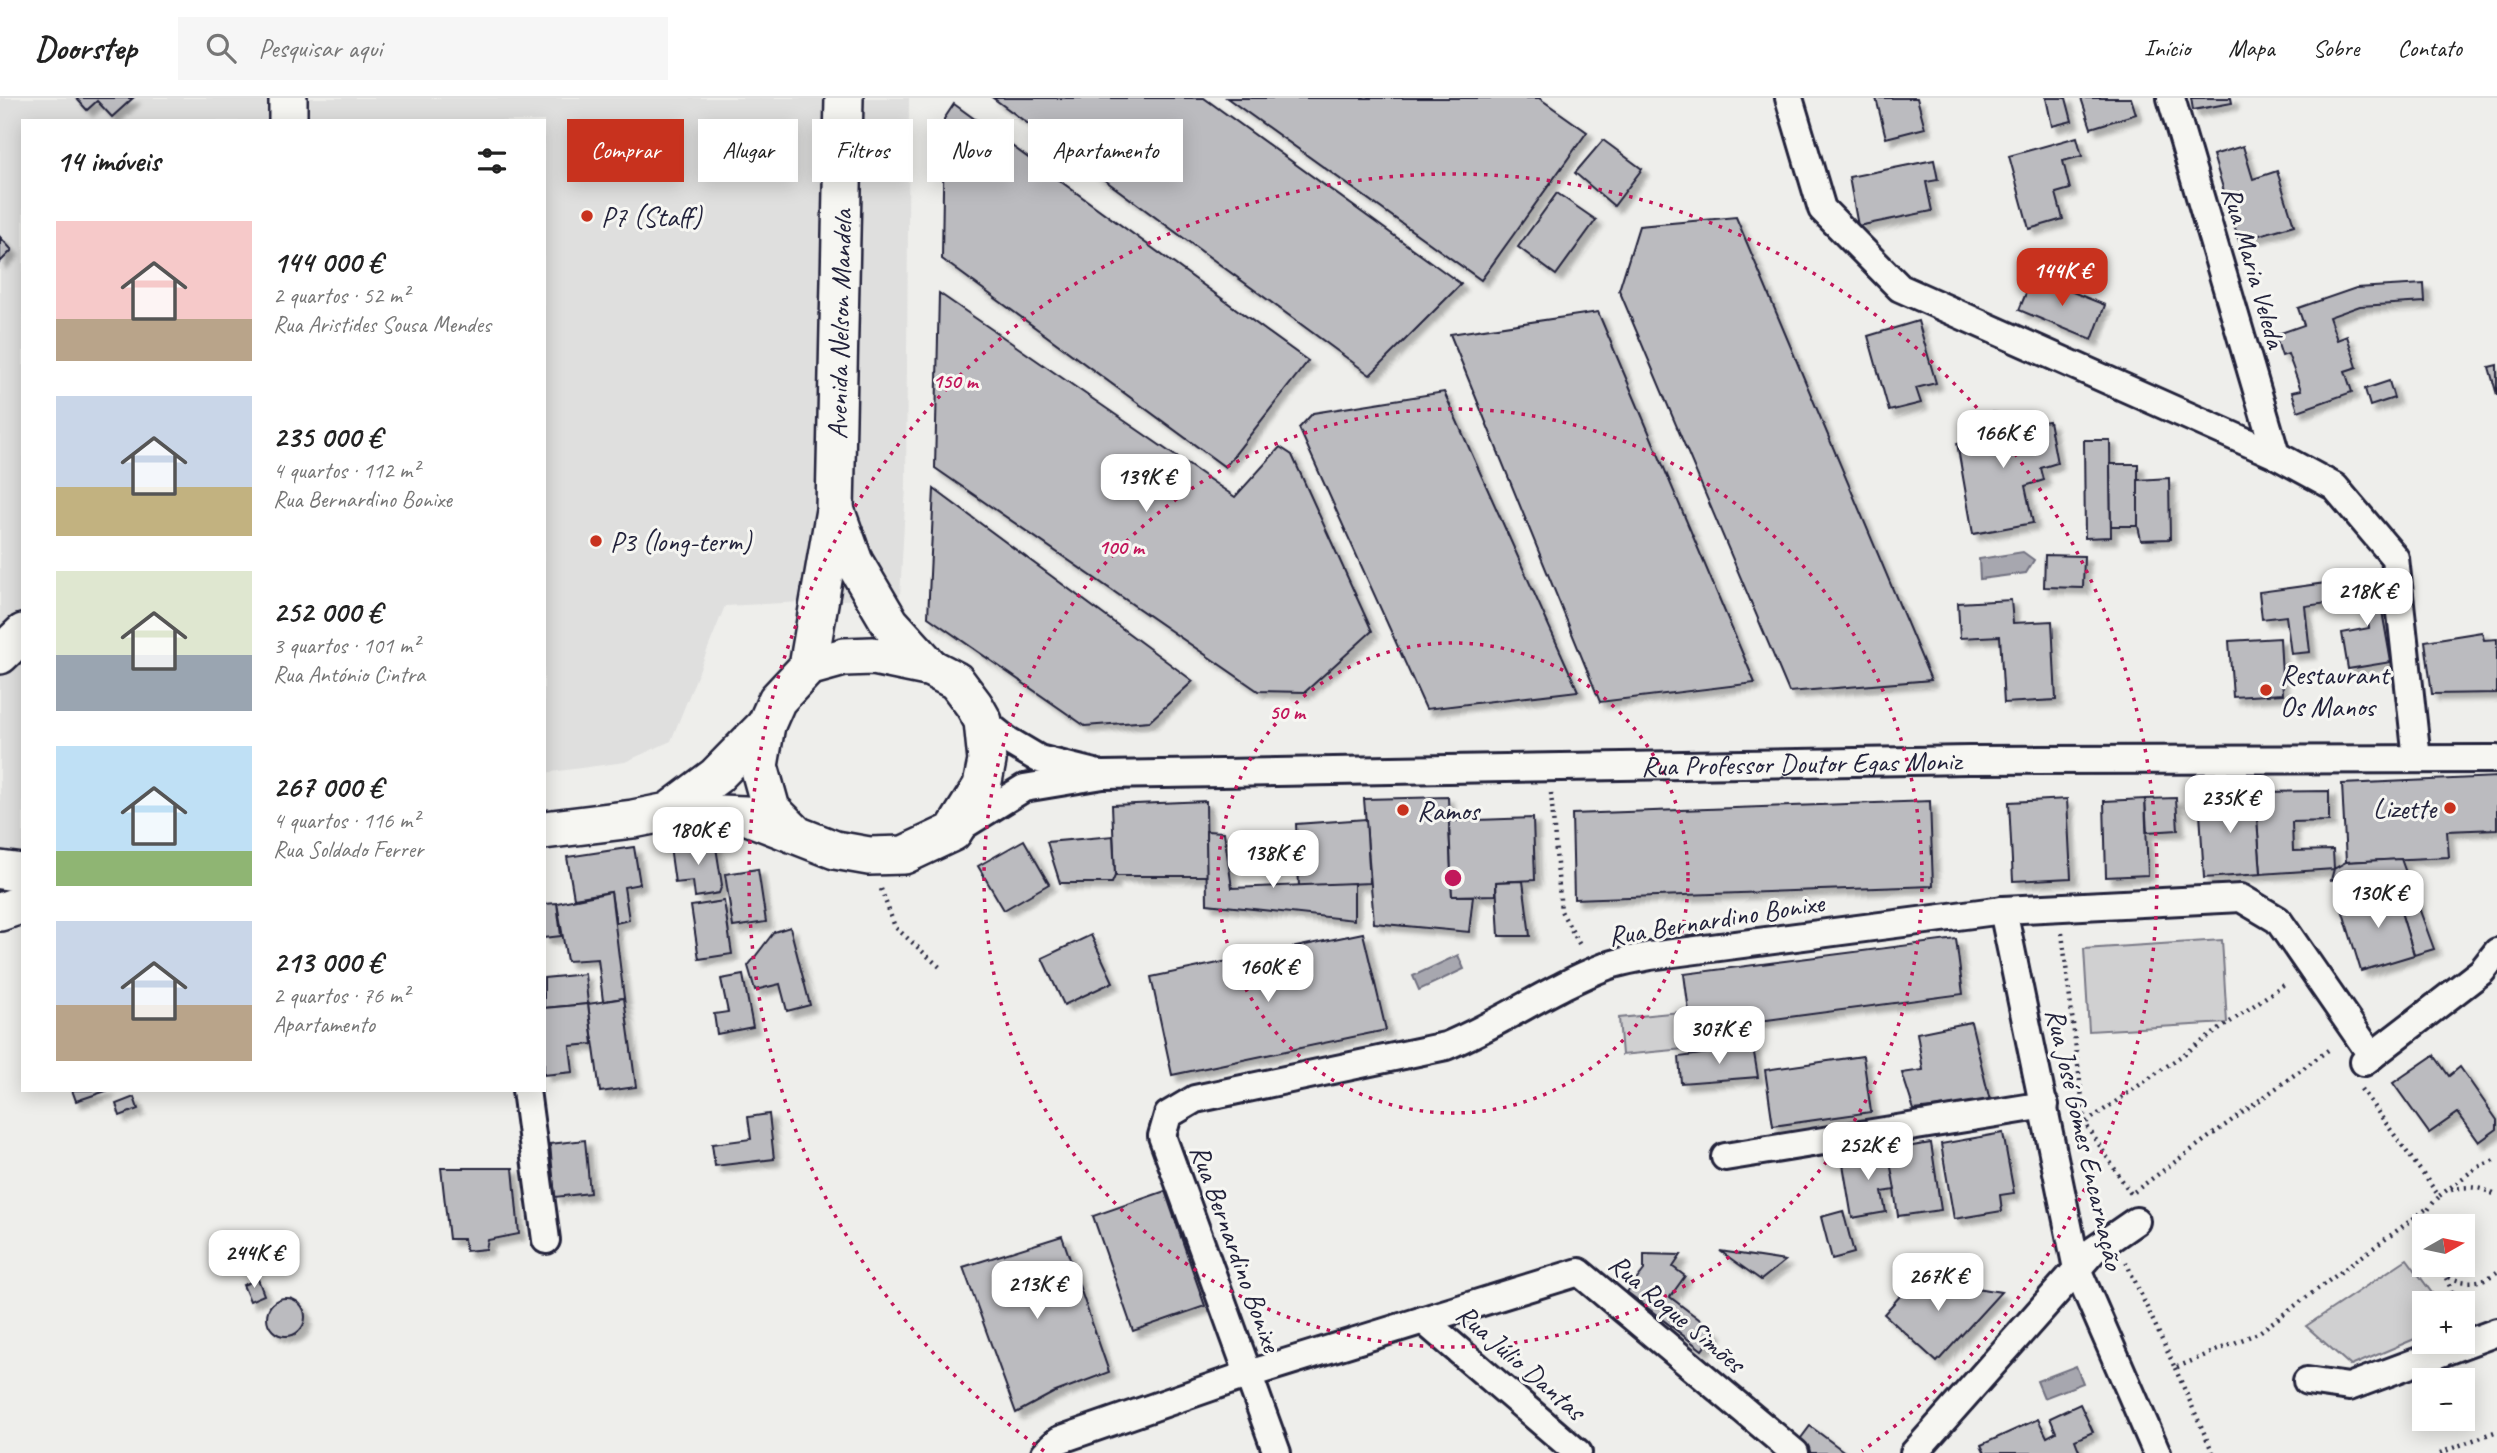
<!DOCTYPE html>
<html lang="pt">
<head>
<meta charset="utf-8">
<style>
	body { margin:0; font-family:Caveat,sans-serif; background:#f6f6f6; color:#222; height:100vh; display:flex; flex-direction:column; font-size:26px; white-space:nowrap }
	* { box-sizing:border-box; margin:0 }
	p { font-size:23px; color:#767676 }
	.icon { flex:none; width:38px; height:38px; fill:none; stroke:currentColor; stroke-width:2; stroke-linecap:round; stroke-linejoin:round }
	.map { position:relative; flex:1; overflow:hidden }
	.side { position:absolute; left:21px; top:21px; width:525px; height:973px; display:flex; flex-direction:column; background:#fff; border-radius:0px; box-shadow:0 4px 18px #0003 }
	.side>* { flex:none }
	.hud { position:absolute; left:567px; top:21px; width:665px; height:63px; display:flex; gap:14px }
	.needle { width:46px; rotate:81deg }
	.buttons { position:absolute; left:2412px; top:1116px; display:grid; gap:14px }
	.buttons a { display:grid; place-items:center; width:63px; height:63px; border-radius:0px; background:#fff; box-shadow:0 4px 18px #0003; font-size:35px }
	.price { position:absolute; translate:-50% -60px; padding:0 16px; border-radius:14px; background:#fff; color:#222; font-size:23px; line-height:46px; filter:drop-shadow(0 2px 4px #0008) }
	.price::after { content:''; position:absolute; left:50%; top:42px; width:21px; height:16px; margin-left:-10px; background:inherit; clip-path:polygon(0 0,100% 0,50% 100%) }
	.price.current { background:#c8321e; color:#fff }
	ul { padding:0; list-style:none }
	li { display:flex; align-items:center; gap:21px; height:175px; padding:0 35px }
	li span { display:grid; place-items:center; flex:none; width:196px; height:140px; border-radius:0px; color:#555 }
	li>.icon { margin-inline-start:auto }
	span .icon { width:84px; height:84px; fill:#fffc; stroke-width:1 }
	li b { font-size:30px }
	h2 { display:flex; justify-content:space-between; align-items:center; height:84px; padding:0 35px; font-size:30px }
	.tag { padding:0 24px; border-radius:0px; background:#fff; box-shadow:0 4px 18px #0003; font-size:24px; line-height:63px }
	.tag.current { background:#c8321e; color:#fff }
	header { display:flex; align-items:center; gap:42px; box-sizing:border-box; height:98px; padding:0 35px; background:#fff; border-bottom:2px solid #e0e0e0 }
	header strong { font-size:33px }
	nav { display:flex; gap:38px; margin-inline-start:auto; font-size:24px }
	.search { width:490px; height:63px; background:#f6f6f6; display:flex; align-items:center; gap:18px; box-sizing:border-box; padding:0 24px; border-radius:0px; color:#767676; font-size:26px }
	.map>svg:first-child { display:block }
	.built { fill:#dfdfde }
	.green { fill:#d0d0d1; stroke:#797986; stroke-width:2 }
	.water { fill:#a7a7af; stroke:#727281; stroke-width:2 }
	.building { fill:#bbbbbf; stroke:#22223b; stroke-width:2; filter:url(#shadow) }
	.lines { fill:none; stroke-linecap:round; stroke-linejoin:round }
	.street-casing { stroke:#22223b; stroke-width:32 }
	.secondary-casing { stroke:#22223b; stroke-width:42 }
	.path { stroke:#22223b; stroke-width:4.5; stroke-dasharray:2 5; stroke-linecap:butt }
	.street { stroke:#f6f6f2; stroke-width:26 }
	.secondary { stroke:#f6f6f2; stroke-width:37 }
	.ring { fill:none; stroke:#c2185b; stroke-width:3.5; stroke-dasharray:3.5 7 }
	.poi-dot { fill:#c8321e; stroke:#f6f6f2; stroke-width:2.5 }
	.labels { text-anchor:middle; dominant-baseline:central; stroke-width:6; stroke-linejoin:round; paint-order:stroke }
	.poi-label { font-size:28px; fill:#22223b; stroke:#f6f6f2; text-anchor:start }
	.street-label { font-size:28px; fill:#22223b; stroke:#f6f6f2 }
	.centre { fill:#c2185b; stroke:#f6f6f2; stroke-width:3.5 }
	.ring-label { font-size:21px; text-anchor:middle; font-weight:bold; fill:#c2185b; stroke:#f6f6f2; stroke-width:6; stroke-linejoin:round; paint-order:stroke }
</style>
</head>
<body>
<header>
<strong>Doorstep</strong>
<div class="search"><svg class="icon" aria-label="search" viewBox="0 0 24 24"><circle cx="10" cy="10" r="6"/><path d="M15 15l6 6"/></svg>Pesquisar aqui</div>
<nav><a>Início</a><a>Mapa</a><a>Sobre</a><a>Contato</a></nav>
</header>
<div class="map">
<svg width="2497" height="1355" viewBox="0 0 2497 1355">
	<defs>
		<filter id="shadow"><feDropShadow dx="6" dy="6" stdDeviation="2" flood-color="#0004"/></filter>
	</defs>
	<rect width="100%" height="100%" fill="#eeeeeb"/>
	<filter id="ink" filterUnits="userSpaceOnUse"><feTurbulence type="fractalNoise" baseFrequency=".0143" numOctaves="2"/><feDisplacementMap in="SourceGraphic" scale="14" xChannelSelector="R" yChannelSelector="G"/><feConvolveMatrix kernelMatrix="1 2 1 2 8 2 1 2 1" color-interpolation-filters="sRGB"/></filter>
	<g filter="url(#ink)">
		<path class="built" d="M0,0H909L906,388L900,499L725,508L671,643L625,664L544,675V23H23V760L0,764Z"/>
		<g class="green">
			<path d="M2222,842L2227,925L2089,933L2084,851Z"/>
			<path d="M1680,914L1684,951L1622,957L1619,920Z"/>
			<path d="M2407,1161L2440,1206H2424V1237L2351,1268L2306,1228Z"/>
		</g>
		<g class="water">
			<path d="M2023,454L2034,462L2026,475L1980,481L1979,461Z"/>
			<path d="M1458,857L1464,871L1419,892L1413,878Z"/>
			<path d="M2076,1268L2083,1285L2044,1300L2037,1283Z"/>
		</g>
		<g class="building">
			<path d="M76,0H133L112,19L97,3L87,12Z"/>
			<path d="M993,0H1204L1461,186L1370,277Z"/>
			<path d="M1227,0H1539L1587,34L1481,182Z"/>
			<path d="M1876,0H1917L1925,30L1886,40Z"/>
			<path d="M2046,0H2066L2072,23L2052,28Z"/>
			<path d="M2081,0H2131L2136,16L2091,30Z"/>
			<path d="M2191,0H2231L2232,5L2193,12Z"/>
			<path d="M954,6L1308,263L1225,369L942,161L944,21Z"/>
			<path d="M2077,39L2082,58L2063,63L2070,91L2056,95L2063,121L2029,131L2009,58Z"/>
			<path d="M1603,42L1642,71L1614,108L1575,75Z"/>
			<path d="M2243,48L2253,81L2277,73L2294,127L2239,143L2213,57Z"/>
			<path d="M1934,62L1938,82L1926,84L1932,113L1858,128L1849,79Z"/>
			<path d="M1557,95L1596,122L1556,177L1518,149Z"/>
			<path d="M1736,119L1931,582L1789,594L1619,192L1639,128Z"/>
			<path d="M0,139L12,152L0,164Z"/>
			<path d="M2033,178L2105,207L2092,242L2019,212Z"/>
			<path d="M2424,186L2425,204L2360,208L2329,219L2337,242L2347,238L2357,269L2345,273L2352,294L2298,313L2292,294L2301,292L2288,256L2282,258L2275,237L2304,227L2298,210L2356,190Z"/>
			<path d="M939,195L1235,399L1280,349L1292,357L1372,533L1305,594L1258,593L935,370Z"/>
			<path d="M1598,214L1755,585L1600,604L1450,236Z"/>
			<path d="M1918,223L1936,285L1916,290L1921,305L1889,313L1868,238Z"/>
			<path d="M2497,267V297L2489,269Z"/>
			<path d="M2389,283L2394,300L2370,308L2365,291Z"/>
			<path d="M1444,294L1578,593L1426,611L1299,330L1313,315Z"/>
			<path d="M1979,314L1999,315L2008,330L2049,323L2057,365L2041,370L2044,382L2025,388L2033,425L1973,436L1957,345L1970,343L1967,328Z"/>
			<path d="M2084,342H2110L2111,439L2085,440Z"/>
			<path d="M2110,366H2138V428H2111Z"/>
			<path d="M2169,380L2170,441L2141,442L2138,428V382Z"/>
			<path d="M934,391L1193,583L1150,623L1085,628L928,519Z"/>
			<path d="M2045,457L2084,458L2083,490L2044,489Z"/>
			<path d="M2376,479L2391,564L2348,571L2342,535L2369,530L2365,505L2352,507L2348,484Z"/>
			<path d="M2326,485L2328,505L2305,508L2310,554L2291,556L2286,518L2262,521L2259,494Z"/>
			<path d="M2011,502L2013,525L2052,523L2056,602L2004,605L2000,538L1960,540L1958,505Z"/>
			<path d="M2482,534L2484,542L2497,541V595L2432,596L2425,543Z"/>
			<path d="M2280,540L2283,596L2233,599L2229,543Z"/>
			<path d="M2497,679V731L2447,733L2449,759L2346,764L2342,686Z"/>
			<path d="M2329,693V723L2292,724L2293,753L2333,752L2334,771L2261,776L2255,694Z"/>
			<path d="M2255,694L2261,776L2204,780L2199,698Z"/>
			<path d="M1448,699L1452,798H1473L1469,834L1374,825L1364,701Z"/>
			<path d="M2176,700L2178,732L2147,734L2145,701Z"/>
			<path d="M2067,701L2071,780L2013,783L2009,704Z"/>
			<path d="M2145,701L2148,777L2106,779L2104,703Z"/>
			<path d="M1206,703L1207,778H1115L1112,707Z"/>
			<path d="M1930,703L1933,788L1574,801L1572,716Z"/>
			<path d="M1533,720L1535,782L1496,784V797L1452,798L1449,723Z"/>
			<path d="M1366,721L1370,785L1299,788L1296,726Z"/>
			<path d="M1206,733L1224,734L1232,790L1354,785V822L1207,806Z"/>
			<path d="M1113,738L1115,778L1112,785H1060L1047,744Z"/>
			<path d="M1024,742L1049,786L1004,812L978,768Z"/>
			<path d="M715,743L722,787L719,795L695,799L693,783L675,785L670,749Z"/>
			<path d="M634,749L640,786L624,789L629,822L616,825L611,794L574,800L567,759Z"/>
			<path d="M2401,761L2434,851L2414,857L2394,791L2387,777L2331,782L2334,771L2346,764Z"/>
			<path d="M758,771L766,824L733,829L725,776Z"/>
			<path d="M1523,783L1530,838H1499L1496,784Z"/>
			<path d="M2394,791L2414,857L2361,873L2341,808Z"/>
			<path d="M611,794L624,900L603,903L598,861L567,863L557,805Z"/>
			<path d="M724,803L732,856L699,861L691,808Z"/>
			<path d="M557,805L561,838L544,840V806Z"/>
			<path d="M790,829L810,907L787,913L780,886L755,892L748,868L774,834Z"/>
			<path d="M1363,835L1386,932L1172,977L1151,879Z"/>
			<path d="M1091,837L1113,884L1064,907L1042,860Z"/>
			<path d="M1956,841L1963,896L1737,926L1738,938L1693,944L1684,876Z"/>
			<path d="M585,876L588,906L544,910V880Z"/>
			<path d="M743,877L753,929L717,936L714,916L728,914L721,881Z"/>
			<path d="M624,900L636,989L600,994L588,906Z"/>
			<path d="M588,906L593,946L570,948L573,974L544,977V910Z"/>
			<path d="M1971,924L1990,1003L1914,1012L1902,975L1923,972L1917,935Z"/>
			<path d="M1753,949L1758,979L1681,985L1679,959Z"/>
			<path d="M2434,957L2449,978L2460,969L2497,1022V1031L2479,1044L2458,1015L2429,1035L2393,985Z"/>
			<path d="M1863,958L1871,1014L1773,1028L1765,972Z"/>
			<path d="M72,992H109L76,1003Z"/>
			<path d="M134,999L138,1011L120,1018L116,1006Z"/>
			<path d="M769,1016L774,1061L715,1068L712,1046L751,1041L748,1019Z"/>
			<path d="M2003,1035L2014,1095L2000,1097L2002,1113L1954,1121L1941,1046Z"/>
			<path d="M585,1042L590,1095L555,1099L550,1046Z"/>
			<path d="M1931,1045L1941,1112L1898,1118L1888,1052Z"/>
			<path d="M1888,1052L1895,1092L1882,1094L1886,1114L1852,1120L1842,1060Z"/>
			<path d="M441,1070H513L519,1136L488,1142L486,1151L466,1153L464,1141H449Z"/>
			<path d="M1165,1093L1205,1208L1133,1233L1093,1118Z"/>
			<path d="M1843,1113L1854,1155L1832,1161L1821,1119Z"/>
			<path d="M1062,1138L1109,1274L1053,1295L1016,1315L963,1169Z"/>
			<path d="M1720,1153L1785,1163L1761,1182Z"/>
			<path d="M1644,1156L1681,1157L1673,1169L1685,1178L1670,1199L1716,1234L1702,1252L1627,1194L1644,1172Z"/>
			<path d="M1916,1180L2001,1194L1937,1264L1884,1216Z"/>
			<path d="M258,1181L264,1197L250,1203L243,1187Z"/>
			<circle cx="286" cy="1219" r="19"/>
			<path d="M2080,1306L2093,1334L2075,1342L2080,1355H1985L1981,1347L2038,1321L2047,1339L2056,1334L2050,1320Z"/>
			<path d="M1810,1328L1846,1355H1811L1798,1344Z"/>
		</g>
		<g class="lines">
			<defs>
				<g id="street">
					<path d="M1789,0L1822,111L1900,190L2276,357L2335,389L2395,460L2417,661"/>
					<path d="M2171,0L2276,357"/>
					<path d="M983,623L1007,642L1039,661L1095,675"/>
					<path id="s1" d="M958,731L1024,690L1103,677L1969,662L2497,661"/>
					<path d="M2003,812L2077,1171L2157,1355"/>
					<path d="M2364,964L2482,873L2497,854"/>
					<path d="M526,992L546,1142"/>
					<path d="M1725,1059L2045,1007"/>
					<path d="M1423,1222L1578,1355"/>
					<path d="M2307,1283L2349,1289L2497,1234"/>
					<path d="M1045,1355L1059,1342L1249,1276L1579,1174L1795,1355"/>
					<path d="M1277,1355L1162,1038L1168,1017L1195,1001L1446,948C1502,925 1551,889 1607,868C1621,863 1636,861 1650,858L2003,812L2241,800L2278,822L2372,958"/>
					<path d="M1914,1355L2094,1152L2136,1123"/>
				</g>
				<g id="secondary">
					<path d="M288,23V0"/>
					<path d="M836,414L854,464L890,525L931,570"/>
					<path d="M0,557L23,535"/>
					<path id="s2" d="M808,569L835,412L844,0"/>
					<path d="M668,714L716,678L766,627"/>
					<path d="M544,732L633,721L668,714L745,717L835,752L869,758L904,757L953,734L982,688L987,663L983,623L974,607L956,583L931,570L873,558L844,559L808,569L777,602L766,627L759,668L771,711L795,735"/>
					<path d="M0,772L23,775"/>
					<path d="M0,814L23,806"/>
				</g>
			</defs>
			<use href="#street" class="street-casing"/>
			<use href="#secondary" class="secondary-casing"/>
			<g class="path">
				<path d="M1551,695L1561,813L1581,849"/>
				<path d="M881,791L895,829L942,871"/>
				<path d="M2062,835L2085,1025L2131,1096L2331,950"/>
				<path d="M2361,991L2439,1098L2476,1070L2497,1061"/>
				<path d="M2075,1032L2286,885"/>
				<path d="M2451,1092C2469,1087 2482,1089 2497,1098"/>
				<path d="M2424,1152C2418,1130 2423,1113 2441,1097"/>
				<path d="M2126,1164L2175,1270L2258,1235L2429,1109"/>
				<path d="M2432,1167C2449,1184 2476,1191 2497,1174"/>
				<path d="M2446,1180L2458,1206"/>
				<path d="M2175,1270L2213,1355"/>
				<path d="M2440,1355L2497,1333"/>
			</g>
			<use href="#street" class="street"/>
			<use href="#secondary" class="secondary"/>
		</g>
	</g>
	<g class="ring">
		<circle cx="1453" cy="780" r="235"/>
		<circle cx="1453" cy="780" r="469"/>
		<path d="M1044 1353A704 704 0 1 1 1862 1353"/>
	</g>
	<g class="poi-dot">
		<circle cx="587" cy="118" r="7"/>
		<circle cx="596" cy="443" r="7"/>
		<circle cx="2266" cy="592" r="7"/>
		<circle cx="2450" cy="710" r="7"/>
		<circle cx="1403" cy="712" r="7"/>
	</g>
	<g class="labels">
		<g class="poi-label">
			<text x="601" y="118">P7 (Staff)</text>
			<text x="610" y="443">P3 (long-term)</text>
			<text x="2280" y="576">Restaurant<tspan x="2280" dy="32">Os Manos</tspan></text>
			<text x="2436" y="710" text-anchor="end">Lizette</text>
			<text x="1417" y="712">Ramos</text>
		</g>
		<g class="street-label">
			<text transform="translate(2254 169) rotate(74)">Rua Maria Veleda</text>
			<text stroke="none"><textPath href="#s2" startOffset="345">Avenida Nelson Mandela</textPath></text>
			<text stroke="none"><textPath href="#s1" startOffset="856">Rua Professor Doutor Egas Moniz</textPath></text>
			<text transform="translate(1716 821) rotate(-9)">Rua Bernardino Bonixe</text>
			<text transform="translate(2085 1041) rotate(77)">Rua José Gomes Encarnação</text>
			<text transform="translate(1236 1150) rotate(70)">Rua Bernardino Bonixe</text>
			<text transform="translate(1677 1215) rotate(40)">Rua Roque Simões</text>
			<text transform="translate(1521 1264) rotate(41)">Rua Júlio Dantas</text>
		</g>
	</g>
	<circle cx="1453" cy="780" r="10" class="centre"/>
	<g class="ring-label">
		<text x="955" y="290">150 m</text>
		<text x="1121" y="456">100 m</text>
		<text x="1287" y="621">50 m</text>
	</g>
</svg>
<div class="buttons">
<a><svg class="needle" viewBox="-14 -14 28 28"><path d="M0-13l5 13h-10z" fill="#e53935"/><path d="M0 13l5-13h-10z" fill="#767676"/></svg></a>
<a>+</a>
<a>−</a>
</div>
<b class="price current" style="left:2062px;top:210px">144K €</b>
<b class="price" style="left:2003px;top:372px">166K €</b>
<b class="price" style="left:1146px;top:416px">139K €</b>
<b class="price" style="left:2367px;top:530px">218K €</b>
<b class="price" style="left:2230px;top:737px">235K €</b>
<b class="price" style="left:698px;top:769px">180K €</b>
<b class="price" style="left:1273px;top:792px">138K €</b>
<b class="price" style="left:2378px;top:832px">130K €</b>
<b class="price" style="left:1268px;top:906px">160K €</b>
<b class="price" style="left:1719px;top:968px">307K €</b>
<b class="price" style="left:1868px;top:1084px">252K €</b>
<b class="price" style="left:254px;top:1192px">244K €</b>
<b class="price" style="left:1938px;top:1215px">267K €</b>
<b class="price" style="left:1037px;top:1223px">213K €</b>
<div class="hud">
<a class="tag current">Comprar</a>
<a class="tag">Alugar</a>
<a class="tag">Filtros</a>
<a class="tag">Novo</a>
<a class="tag">Apartamento</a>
</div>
<section class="side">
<h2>14 imóveis<svg class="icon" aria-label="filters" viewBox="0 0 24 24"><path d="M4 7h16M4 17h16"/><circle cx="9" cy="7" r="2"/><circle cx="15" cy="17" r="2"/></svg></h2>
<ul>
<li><span style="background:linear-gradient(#f6c9c9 70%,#b9a48a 0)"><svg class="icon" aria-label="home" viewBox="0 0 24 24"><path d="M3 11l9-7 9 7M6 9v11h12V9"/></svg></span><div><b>144 000 €</b><p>2 quartos · 52 m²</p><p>Rua Aristides Sousa Mendes</p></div></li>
<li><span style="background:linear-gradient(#c9d6e8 65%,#c2b280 0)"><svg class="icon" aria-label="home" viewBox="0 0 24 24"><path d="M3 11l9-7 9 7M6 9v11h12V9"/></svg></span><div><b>235 000 €</b><p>4 quartos · 112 m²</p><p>Rua Bernardino Bonixe</p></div></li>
<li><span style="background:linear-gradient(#dfe7d0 60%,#9aa5b1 0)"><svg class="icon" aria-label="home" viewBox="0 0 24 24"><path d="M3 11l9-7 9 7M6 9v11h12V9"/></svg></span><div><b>252 000 €</b><p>3 quartos · 101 m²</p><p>Rua António Cintra</p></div></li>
<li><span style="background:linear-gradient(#bfe0f5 75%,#8fb573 0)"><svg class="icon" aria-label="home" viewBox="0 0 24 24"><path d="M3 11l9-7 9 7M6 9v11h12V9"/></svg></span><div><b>267 000 €</b><p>4 quartos · 116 m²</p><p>Rua Soldado Ferrer</p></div></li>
<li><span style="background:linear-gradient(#c9d6e8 60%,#b9a48a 0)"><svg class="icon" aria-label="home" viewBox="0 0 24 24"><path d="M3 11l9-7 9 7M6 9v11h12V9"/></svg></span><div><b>213 000 €</b><p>2 quartos · 76 m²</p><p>Apartamento</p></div></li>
</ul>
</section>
</div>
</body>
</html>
